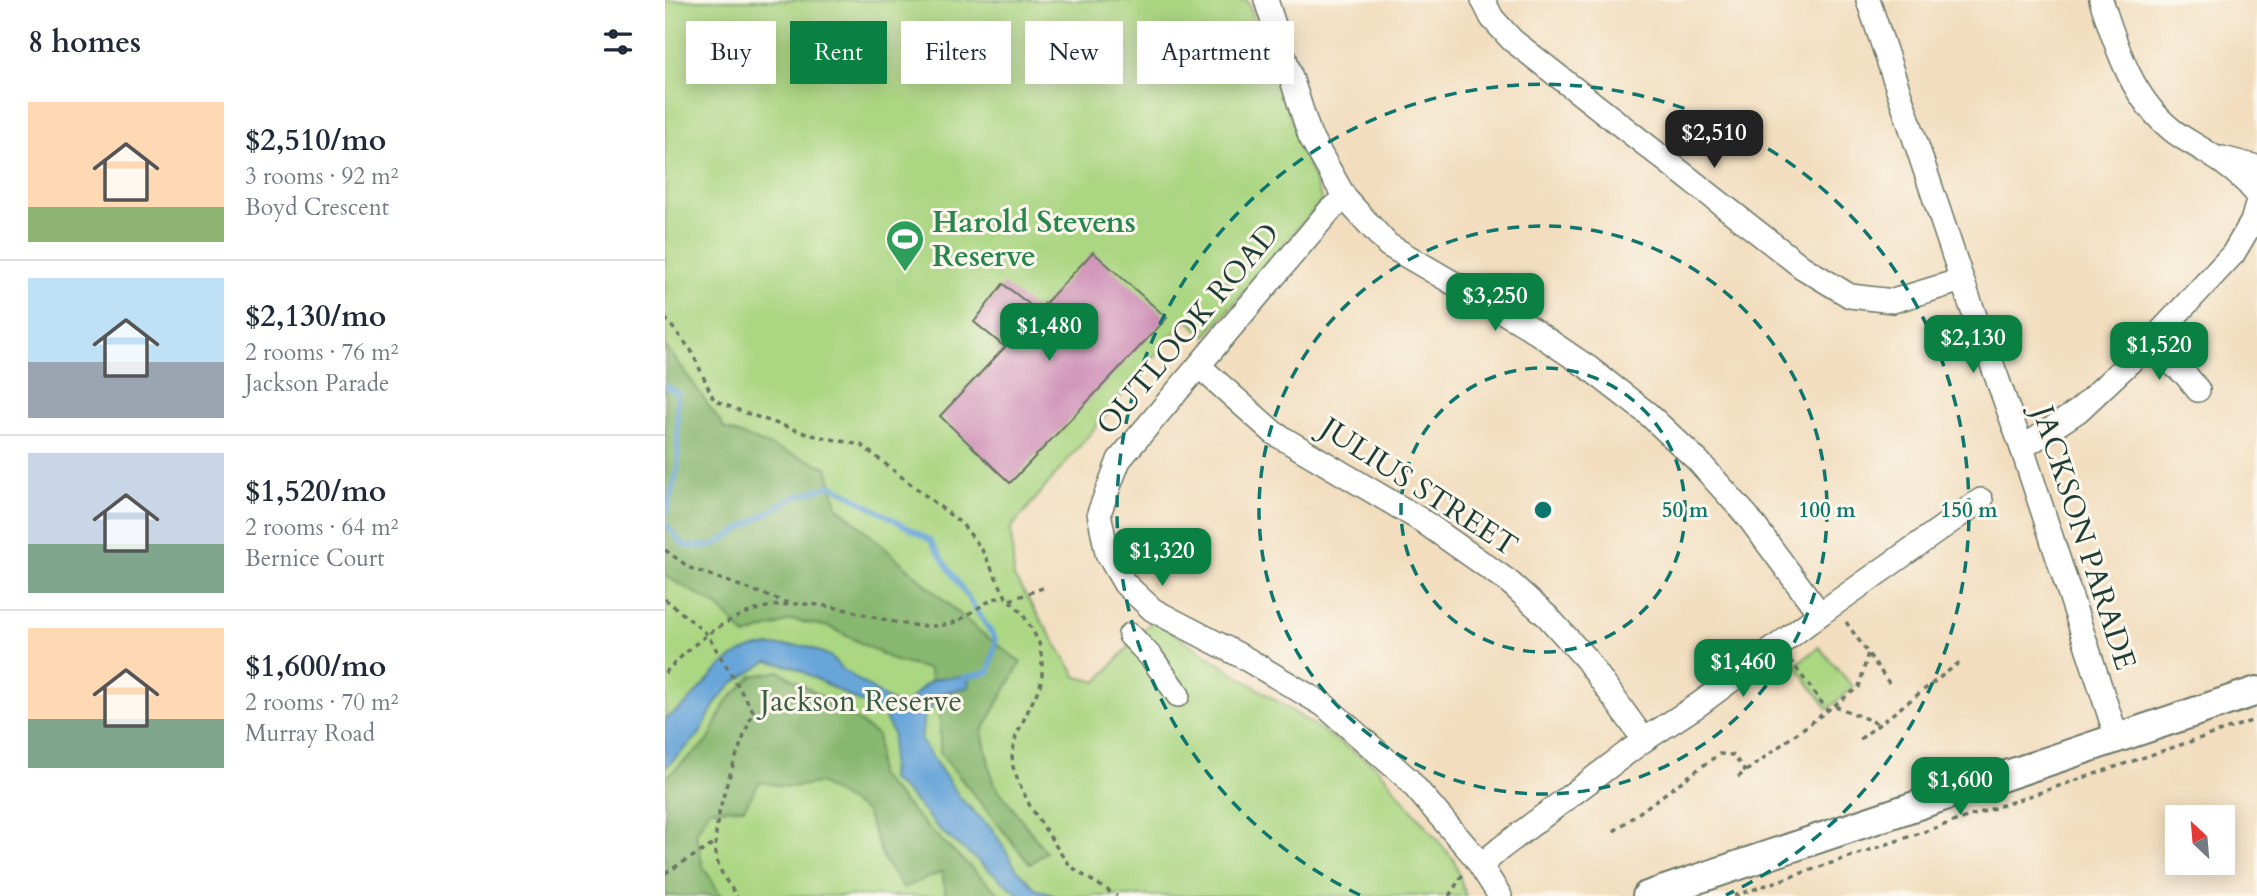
<!DOCTYPE html>
<html lang="en">
<head>
<meta charset="utf-8">
<style>
	body { margin:0; font-family:Cardo,serif; background:#f2f2f3; color:#1f2937; height:100vh; display:flex; flex-direction:column; font-size:26px; white-space:nowrap }
	* { box-sizing:border-box; margin:0 }
	p { font-size:23px; color:#747a83 }
	.icon { flex:none; width:38px; height:38px; fill:none; stroke:currentColor; stroke-width:2; stroke-linecap:round; stroke-linejoin:round }
	.map { position:relative; flex:1; overflow:hidden }
	.sheet { display:flex; flex-direction:column; background:#fff; width:665px }
	.sheet>* { flex:none }
	.guide { position:absolute; left:21px; top:21px; width:665px; height:63px; display:flex; gap:14px }
	.needle { width:46px; rotate:334deg }
	.fabs { position:absolute; left:1500px; top:805px; display:grid; gap:14px }
	.fabs a { display:grid; place-items:center; width:70px; height:70px; border-radius:0px; background:#fff; box-shadow:0 4px 18px #0003; font-size:35px }
	.price { position:absolute; translate:-50% -60px; padding:0 16px; border-radius:14px; background:#0b8043; color:#fff; font-size:23px; line-height:46px; filter:drop-shadow(0 2px 4px #0008) }
	.price::after { content:''; position:absolute; left:50%; top:42px; width:21px; height:16px; margin-left:-10px; background:inherit; clip-path:polygon(0 0,100% 0,50% 100%) }
	.price.current { background:#222; color:#fff }
	ul { padding:0; list-style:none }
	li { display:flex; align-items:center; gap:21px; height:175px; padding:0 28px }
	li+li { border-top:2px solid #e0e1e3 }
	li span { display:grid; place-items:center; flex:none; width:196px; height:140px; border-radius:0px; color:#555 }
	li>.icon { margin-inline-start:auto }
	span .icon { width:84px; height:84px; fill:#fffc; stroke-width:1 }
	li b { font-size:30px }
	h2 { display:flex; justify-content:space-between; align-items:center; height:84px; padding:0 28px; font-size:30px }
	.pill { padding:0 24px; border-radius:0px; background:#fff; box-shadow:0 4px 18px #0003; font-size:24px; line-height:63px }
	.pill.current { background:#0b8043; color:#fff }
	main { display:flex; flex:1; min-height:0 }
	.map>svg:first-child { display:block }
	.green { fill:#abd682; stroke:#658a5b; stroke-width:2 }
	.forest { fill:#88b770; stroke:#547a52; stroke-width:2 }
	.water { fill:#67a5d9; stroke:#437186; stroke-width:2 }
	.lines { fill:none; stroke-linecap:round; stroke-linejoin:round }
	.stream { stroke:#67a5d9; stroke-width:5 }
	.building { fill:#ce8eb6 }
	.minor-casing { stroke:#697564; stroke-width:26 }
	.major-casing { stroke:#697564; stroke-width:32 }
	.path { stroke:#697564; stroke-width:3.5; stroke-dasharray:5 5; stroke-linecap:butt }
	.minor { stroke:#fff; stroke-width:23 }
	.major { stroke:#fff; stroke-width:28 }
	.ring { fill:none; stroke:#0f766e; stroke-width:3.5; stroke-dasharray:12 9 }
	.labels { text-anchor:middle; dominant-baseline:central; stroke-width:6; stroke-linejoin:round; paint-order:stroke }
	.leisure-label { font-size:30px; font-weight:bold; fill:#27864d; stroke:#fbf7ec; text-anchor:start }
	.street-label { font-size:30px; fill:#1f3d34; stroke:#fbf7ec }
	.park-label { font-size:30px; fill:#3b5c44; stroke:#fbf7ec }
	.centre { fill:#0f766e; stroke:#fbf7ec; stroke-width:3.5 }
	.ring-label { font-size:21px; text-anchor:middle; font-weight:bold; fill:#0f766e; stroke:#fbf7ec; stroke-width:6; stroke-linejoin:round; paint-order:stroke }
</style>
</head>
<body>
<main>
<section class="sheet">
<h2>8 homes<svg class="icon" aria-label="filters" viewBox="0 0 24 24"><path d="M4 7h16M4 17h16"/><circle cx="9" cy="7" r="2"/><circle cx="15" cy="17" r="2"/></svg></h2>
<ul>
<li><span style="background:linear-gradient(#ffd9b3 75%,#8fb573 0)"><svg class="icon" aria-label="home" viewBox="0 0 24 24"><path d="M3 11l9-7 9 7M6 9v11h12V9"/></svg></span><div><b>$2,510/mo</b><p>3 rooms · 92 m²</p><p>Boyd Crescent</p></div></li>
<li><span style="background:linear-gradient(#bfe0f5 60%,#9aa5b1 0)"><svg class="icon" aria-label="home" viewBox="0 0 24 24"><path d="M3 11l9-7 9 7M6 9v11h12V9"/></svg></span><div><b>$2,130/mo</b><p>2 rooms · 76 m²</p><p>Jackson Parade</p></div></li>
<li><span style="background:linear-gradient(#c9d6e8 65%,#7fa58c 0)"><svg class="icon" aria-label="home" viewBox="0 0 24 24"><path d="M3 11l9-7 9 7M6 9v11h12V9"/></svg></span><div><b>$1,520/mo</b><p>2 rooms · 64 m²</p><p>Bernice Court</p></div></li>
<li><span style="background:linear-gradient(#ffd9b3 65%,#7fa58c 0)"><svg class="icon" aria-label="home" viewBox="0 0 24 24"><path d="M3 11l9-7 9 7M6 9v11h12V9"/></svg></span><div><b>$1,600/mo</b><p>2 rooms · 70 m²</p><p>Murray Road</p></div></li>
</ul>
</section>
<div class="map">
<svg width="1592" height="896" viewBox="0 0 1592 896">
	<rect width="100%" height="100%" fill="#fbf7ec"/>
	<filter id="ink" filterUnits="userSpaceOnUse"><feTurbulence type="fractalNoise" baseFrequency=".0143" numOctaves="2"/><feDisplacementMap in="SourceGraphic" scale="14" xChannelSelector="R" yChannelSelector="G"/><feConvolveMatrix kernelMatrix="1 2 1 2 8 2 1 2 1" color-interpolation-filters="sRGB"/></filter>
	<filter id="wash" filterUnits="userSpaceOnUse"><feTurbulence type="fractalNoise" baseFrequency=".00686" numOctaves="4" result="noise"/><feDisplacementMap in="SourceGraphic" scale="28" xChannelSelector="R" yChannelSelector="G"/><feGaussianBlur stdDeviation="1.57" result="paint"/><feColorMatrix in="noise" values="0 0 0 0 0 0 0 0 0 0 0 0 0 0 0 0 0 1.4 0 .05"/><feComposite in="paint" operator="in"/></filter>
	<g filter="url(#wash)">
		<rect width="100%" height="100%" fill="#f2ddbe"/>
		<g class="green">
			<path d="M0,0H582L657,201L541,336L521,319L346,528L349,577L412,677L432,682L488,620L711,766L789,860L801,896H0Z"/>
			<path d="M1154,647L1188,687L1163,709L1130,665Z"/>
		</g>
		<g class="forest">
			<path d="M0,346L16,366L60,429L162,467L172,506L313,630L356,662L317,732L328,782L381,852L365,864L275,753V722L264,669L230,661L165,627L127,620L80,636L53,606L0,576Z"/>
			<path d="M114,671L176,708L213,736V775L263,828L337,896H281L277,872L238,888L219,860L201,812L154,783L124,787L95,782L79,808L45,809L31,833L38,866L56,896H0V778L44,740L60,703L87,676Z"/>
		</g>
		<path class="water" d="M142,646L165,656L177,669L236,708C266,682 259,675 303,677L304,687L276,693L259,717L256,741L296,799L328,830L351,868L371,889L390,896H356L276,831L245,796L225,779L228,734L218,714L129,667L103,661L67,684L51,702L34,735L0,768V719C7,714 15,709 22,703C42,682 62,652 93,647C109,645 126,646 142,646Z"/>
		<g class="lines">
			<g class="stream">
				<path d="M0,386L12,392L13,466L0,518"/>
				<path d="M0,523L19,546H48L125,499L167,485L265,540L331,640L324,672L297,678"/>
			</g>
		</g>
		<g id="blocks">
			<path class="building" d="M428,252L502,318L345,483L275,416L340,347L309,322L338,284L373,311Z"/>
		</g>
	</g>
	<g filter="url(#ink)">
		<use href="#blocks" fill-opacity="0" stroke="#697564" stroke-width="2"/>
		<g class="lines">
			<defs>
				<g id="minor">
					<path d="M601,0L645,136L680,198L723,245L862,326L924,368L982,413L1033,461L1083,517L1155,614"/>
					<path d="M818,0L827,18L847,40L1137,267L1185,296L1228,301L1297,280"/>
					<path d="M1203,0L1297,280L1357,448L1452,738"/>
					<path d="M1436,0C1452,48 1466,97 1507,130C1518,139 1531,145 1543,153C1561,164 1579,178 1592,194"/>
					<path d="M1557,158L1592,167"/>
					<path d="M680,198L665,210L454,460L434,513L442,553L460,584L488,610L578,657L659,705L743,779L810,857L835,896"/>
					<path d="M1483,345L1520,374L1533,390"/>
					<path d="M534,366L609,433L756,520L844,582L883,617L921,659L979,740"/>
					<path d="M1357,448L1413,411L1483,345L1568,254L1587,222L1592,204"/>
					<path d="M465,635L487,658L513,695"/>
					<path d="M816,865L836,848L979,740L1033,705L1155,614L1316,500"/>
				</g>
				<path id="major" d="M982,896L1592,691"/>
			</defs>
			<use href="#minor" class="minor-casing"/>
			<use href="#major" class="major-casing"/>
			<g class="path">
				<path d="M0,318L26,350L49,400L78,412L142,434L196,445L297,524L316,548L341,597L357,613L368,631L374,643L377,659V677L375,686L351,736L347,755L348,767L354,783L365,806L400,860L413,872L452,896"/>
				<path d="M0,550L25,568L123,603"/>
				<path d="M0,599L42,634L88,711C75,749 41,824 53,863C56,875 65,886 72,896"/>
				<path d="M345,600L380,587"/>
				<path d="M1181,622L1224,683"/>
				<path d="M1125,660L1163,711"/>
				<path d="M0,673C55,615 102,592 183,610C210,617 239,627 268,626C277,626 286,624 294,620C309,613 324,596 341,597"/>
				<path d="M1170,706L1214,724"/>
				<path d="M1195,739L1295,662"/>
				<path d="M1073,777L1194,687L1203,653"/>
				<path d="M949,831L1054,754L1068,755L1081,772"/>
				<path d="M0,873L49,844"/>
				<path d="M784,896L798,874"/>
				<path d="M1069,896L1592,719"/>
			</g>
			<use href="#minor" class="minor"/>
			<use href="#major" class="major"/>
		</g>
	</g>
	<g class="ring">
		<circle cx="878" cy="510" r="142"/>
		<circle cx="878" cy="510" r="284"/>
		<path d="M695 895A426 426 0 1 1 1061 895"/>
	</g>
	<defs>
		<symbol id="stadium-pin" viewBox="-11 -11 22 30"><path d="M0 17L-7.5 6A9.5 9.5 0 1 1 7.5 6Z" fill="#2e9e5b" stroke="#fbf7ec"/><path d="M0-5a6.5 5 0 1 0 0 10a6.5 5 0 1 0 0-10ZM-3.5-1.8h7v3.6h-7Z" fill="#fff"/></symbol>
	</defs>
	<g fill-rule="evenodd">
		<use href="#stadium-pin" x="218" y="217" width="44" height="60"/>
	</g>
	<g class="labels">
		<g class="leisure-label">
			<text x="267" y="222">Harold Stevens<tspan x="267" dy="34">Reserve</tspan></text>
		</g>
		<g class="street-label">
			<text transform="translate(523 329) rotate(-50)">OUTLOOK ROAD</text>
			<text transform="translate(754 487) rotate(33)">JULIUS STREET</text>
			<text transform="translate(1419 538) rotate(72)">JACKSON PARADE</text>
		</g>
		<g class="park-label">
			<text x="196" y="701">Jackson Reserve</text>
		</g>
	</g>
	<circle cx="878" cy="510" r="10" class="centre"/>
	<g class="ring-label">
		<text x="1020" y="517">50 m</text>
		<text x="1162" y="517">100 m</text>
		<text x="1304" y="517">150 m</text>
	</g>
</svg>
<div class="fabs">
<a><svg class="needle" viewBox="-14 -14 28 28"><path d="M0-13l5 13h-10z" fill="#e53935"/><path d="M0 13l5-13h-10z" fill="#747a83"/></svg></a>
</div>
<b class="price current" style="left:1049px;top:170px">$2,510</b>
<b class="price" style="left:830px;top:333px">$3,250</b>
<b class="price" style="left:384px;top:363px">$1,480</b>
<b class="price" style="left:1308px;top:375px">$2,130</b>
<b class="price" style="left:1494px;top:382px">$1,520</b>
<b class="price" style="left:497px;top:588px">$1,320</b>
<b class="price" style="left:1078px;top:699px">$1,460</b>
<b class="price" style="left:1295px;top:817px">$1,600</b>
<div class="guide">
<a class="pill">Buy</a>
<a class="pill current">Rent</a>
<a class="pill">Filters</a>
<a class="pill">New</a>
<a class="pill">Apartment</a>
</div>
</div>
</main>
</body>
</html>
